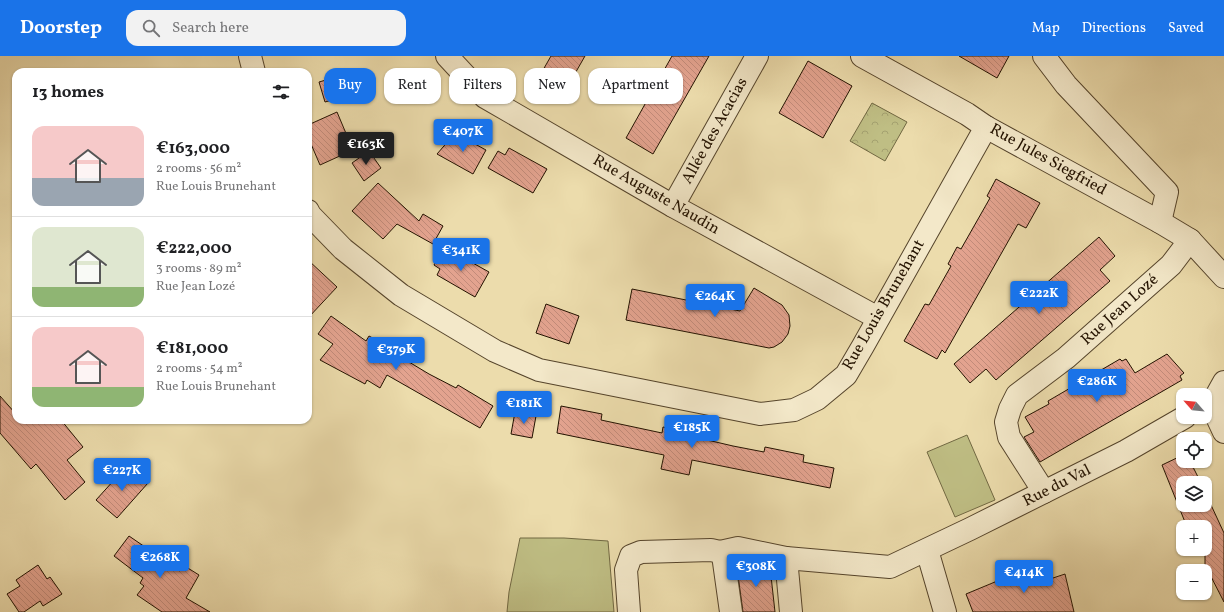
<!DOCTYPE html>
<html lang="en">
<head>
<meta charset="utf-8">
<style>
	body { margin:0; font-family:Vollkorn,serif; background:#f2f2f2; color:#202124; height:100vh; display:flex; flex-direction:column; font-size:15px; white-space:nowrap }
	* { box-sizing:border-box; margin:0 }
	p { font-size:13px; color:#757577 }
	.icon { flex:none; width:22px; height:22px; fill:none; stroke:currentColor; stroke-width:2; stroke-linecap:round; stroke-linejoin:round }
	.map { position:relative; flex:1; overflow:hidden }
	.panel { position:absolute; left:12px; top:12px; width:300px; height:356px; display:flex; flex-direction:column; background:#fff; border-radius:12px; box-shadow:0 1px 3px #0004 }
	.panel>* { flex:none }
	.hud { position:absolute; left:324px; top:12px; width:380px; height:36px; display:flex; gap:8px }
	.needle { width:26px; rotate:297deg }
	.controls { position:absolute; left:1176px; top:332px; display:grid; gap:8px }
	.controls a { display:grid; place-items:center; width:36px; height:36px; border-radius:8px; background:#fff; box-shadow:0 1px 3px #0004; font-size:20px }
	.price { position:absolute; translate:-50% -34px; padding:0 9px; border-radius:4px; background:#1a73e8; color:#fff; font-size:13px; line-height:26px; filter:drop-shadow(0 1px 2px #0008) }
	.price::after { content:''; position:absolute; left:50%; top:24px; width:12px; height:9px; margin-left:-6px; background:inherit; clip-path:polygon(0 0,100% 0,50% 100%) }
	.price.active { background:#222; color:#fff }
	ul { padding:0; list-style:none }
	li { display:flex; align-items:center; gap:12px; height:100px; padding:0 20px }
	li+li { border-top:1px solid #e0e0e0 }
	li span { display:grid; place-items:center; flex:none; width:112px; height:80px; border-radius:12px; color:#555 }
	li>.icon { margin-inline-start:auto }
	span .icon { width:48px; height:48px; fill:#fffc; stroke-width:1 }
	li b { font-size:17px }
	h2 { display:flex; justify-content:space-between; align-items:center; height:48px; padding:0 20px; font-size:17px }
	.pill { padding:0 14px; border-radius:12px; background:#fff; box-shadow:0 1px 3px #0004; font-size:14px; line-height:36px }
	.pill.active { background:#1a73e8; color:#fff }
	header { display:flex; align-items:center; gap:24px; box-sizing:border-box; height:56px; padding:0 20px; background:#1a73e8; color:#fff }
	header strong { font-size:19px }
	nav { display:flex; gap:22px; margin-inline-start:auto; font-size:14px }
	.search { width:280px; height:36px; background:#f2f2f2; display:flex; align-items:center; gap:10px; box-sizing:border-box; padding:0 14px; border-radius:12px; color:#757577; font-size:15px }
	.map>svg:first-child { display:block }
	.park { fill:url(#park-crowns); stroke:#716842 }
	.garden { fill:#bfbe84; stroke:#716842 }
	.building { fill:url(#building-back-hatch); stroke:#231200 }
	.lines { fill:none; stroke-linecap:round; stroke-linejoin:round }
	.minor-casing { stroke:#55442b; stroke-width:24 }
	.minor { stroke:#f3e8c9; stroke-width:22 }
	.labels { text-anchor:middle; dominant-baseline:central; stroke-width:3; stroke-linejoin:round; paint-order:stroke }
	.street-label { font-size:16px; fill:#231200; stroke:#f3e8c9 }
</style>
</head>
<body>
<header>
<strong>Doorstep</strong>
<div class="search"><svg class="icon" aria-label="search" viewBox="0 0 24 24"><circle cx="10" cy="10" r="6"/><path d="M15 15l6 6"/></svg>Search here</div>
<nav><a>Map</a><a>Directions</a><a>Saved</a></nav>
</header>
<div class="map">
<svg width="1224" height="556" viewBox="0 0 1224 556">
	<defs>
		<pattern id="park-crowns" width="20" height="18" patternUnits="userSpaceOnUse"><rect width="20" height="18" fill="#bfbe84"/><path d="M2 6a3 3 0 1 1 6 0M12 15a3 3 0 1 1 6 0" fill="none" stroke="#a4a270"/></pattern>
		<pattern id="building-back-hatch" width="6" height="6" patternUnits="userSpaceOnUse"><rect width="6" height="6" fill="#e3a38f"/><path d="M-1 5l2 2M0 0l6 6M5-1l2 2" fill="none" stroke="#c28b7a"/></pattern>
	</defs>
	<rect width="100%" height="100%" fill="#ecdcac"/>
	<filter id="stains"><feTurbulence type="fractalNoise" baseFrequency=".005" numOctaves="4"/><feColorMatrix values="0 0 0 0 .2 0 0 0 0 .09 0 0 0 0 .02 0 0 0 .5 -.17"/></filter>
	<radialGradient id="worn" r=".72"><stop offset=".6" stop-color="#630" stop-opacity="0"/><stop offset="1" stop-color="#630" stop-opacity=".3"/></radialGradient>
	<path class="park" d="M872,47L907,66L885,105L850,85Z"/>
	<g class="garden">
		<path d="M967,379L995,444L955,461L927,396Z"/>
		<path d="M520,482H564L608,485L614,556H507L509,536Z"/>
	</g>
	<g class="building">
		<path d="M551,0H585L561,42L535,28Z"/>
		<path d="M672,0H709L653,98L626,82Z"/>
		<path d="M959,0H1009L997,22Z"/>
		<path d="M808,5L852,30L823,82L779,57Z"/>
		<path d="M340,20L343,33V41L325,46L319,26Z"/>
		<path d="M337,56L353,94L320,109L308,81V69Z"/>
		<path d="M457,75L464,82L486,94L473,118L437,98Z"/>
		<path d="M509,92L547,113L533,137L488,112L498,95L505,99Z"/>
		<path d="M369,95L381,112L364,125L352,107Z"/>
		<path d="M996,123L1040,147L1026,172L1018,168L945,297L942,294L937,303L904,285L925,248L929,249L951,210L948,208L957,191L961,193L990,142L987,140Z"/>
		<path d="M378,127L419,165L423,158L443,170L433,188L397,168L383,183L352,155Z"/>
		<path d="M1099,181L1115,200L1100,214L1110,225L996,324L986,313L970,327L954,308Z"/>
		<path d="M444,191L489,216L475,241L437,219L440,213L434,209Z"/>
		<path d="M308,204L337,231L308,262Z"/>
		<path d="M754,232L782,249L789,259L790,270L788,278L782,286L774,291L769,292L626,264L632,233L740,255Z"/>
		<path d="M546,248L579,260L569,288L536,277Z"/>
		<path d="M331,260L366,285L369,280L406,300L404,303L429,318L456,332L458,329L493,350L480,372L387,319L380,332L367,324L365,328L320,304L333,288L318,278Z"/>
		<path d="M1167,298L1184,317L1180,320L1182,324L1040,406L1024,381L1034,376L1025,361L1049,348L1048,345L1120,303L1122,305L1126,303L1135,317Z"/>
		<path d="M0,340L16,358V364H61L83,391L67,404L85,426L65,444L36,408L31,413L0,377Z"/>
		<path d="M561,350L602,358L601,364L662,377L663,371L704,380L703,383L733,390L764,396L765,391L804,399L803,406L834,412L830,432L692,404L689,419L661,413L664,399L557,377Z"/>
		<path d="M515,356L536,360L532,382L511,378Z"/>
		<path d="M1183,399V405H1190L1201,427H1183V449H1205V436L1224,477V546L1205,509V471H1187L1162,409Z"/>
		<path d="M129,411L148,427L117,462L96,444L115,423L117,424Z"/>
		<path d="M129,480L180,515L183,509L199,519L186,542L210,556H162L137,539L144,530L140,527L143,522L114,500Z"/>
		<path d="M736,505L770,511L775,556H743Z"/>
		<path d="M1043,506L1050,523L1065,518L1074,556H973L966,538Z"/>
		<path d="M38,509L47,523L50,521L62,538L43,550L40,545L24,556H19L7,538L20,530L16,524Z"/>
	</g>
	<g class="lines">
		<defs>
			<g id="minor">
				<path d="M250,0L254,16"/>
				<path d="M447,0L485,41L673,150L878,262"/>
				<path d="M862,0L967,58L986,71L1160,166L1190,184L1224,221"/>
				<path d="M1044,0L1066,29L1167,136L1160,166"/>
				<path d="M673,150L757,0"/>
				<path d="M308,155L310,159L343,193L401,239L495,295L539,314L760,358L794,354L817,343L846,319L863,290L986,71"/>
				<path d="M1214,344L1217,361L1224,376"/>
				<path d="M1214,344L1224,326"/>
				<path d="M1044,436L1009,381L1006,366L1010,353L1017,339L1066,302L1171,209L1190,184"/>
				<path d="M927,494L945,556"/>
				<path d="M720,496L738,492L786,502"/>
				<path d="M629,556L626,514L631,500L641,496L711,494L720,496L723,499L731,556"/>
				<path d="M791,556L786,502L890,511L970,473L1126,395L1185,361"/>
			</g>
		</defs>
		<use href="#minor" class="minor-casing"/>
		<use href="#minor" class="minor"/>
	</g>
	<g class="labels">
		<g class="street-label">
			<text transform="translate(715 75) rotate(-61)">Allée des Acacias</text>
			<text transform="translate(1048 104) rotate(29)">Rue Jules Siegfried</text>
			<text transform="translate(656 139) rotate(30)">Rue Auguste Naudin</text>
			<text transform="translate(884 249) rotate(-60)">Rue Louis Brunehant</text>
			<text transform="translate(1120 254) rotate(-42)">Rue Jean Lozé</text>
			<text transform="translate(1057 430) rotate(-27)">Rue du Val</text>
		</g>
	</g>
	<rect width="100%" height="100%" filter="url(#stains)"/>
	<rect width="100%" height="100%" fill="url(#worn)"/>
</svg>
<div class="controls">
<a><svg class="needle" viewBox="-14 -14 28 28"><path d="M0-13l5 13h-10z" fill="#e53935"/><path d="M0 13l5-13h-10z" fill="#757577"/></svg></a>
<a><svg class="icon" aria-label="locate" viewBox="0 0 24 24"><circle cx="12" cy="12" r="6"/><path d="M12 2v4M12 18v4M2 12h4M18 12h4"/></svg></a>
<a><svg class="icon" aria-label="layers" viewBox="0 0 24 24"><path d="M12 4l9 5-9 5-9-5zM3 14l9 5 9-5"/></svg></a>
<a>+</a>
<a>−</a>
</div>
<b class="price" style="left:463px;top:97px">€407K</b>
<b class="price active" style="left:366px;top:110px">€163K</b>
<b class="price" style="left:461px;top:216px">€341K</b>
<b class="price" style="left:1039px;top:259px">€222K</b>
<b class="price" style="left:715px;top:262px">€264K</b>
<b class="price" style="left:396px;top:315px">€379K</b>
<b class="price" style="left:1097px;top:347px">€286K</b>
<b class="price" style="left:524px;top:369px">€181K</b>
<b class="price" style="left:692px;top:393px">€185K</b>
<b class="price" style="left:122px;top:436px">€227K</b>
<b class="price" style="left:160px;top:523px">€268K</b>
<b class="price" style="left:756px;top:532px">€308K</b>
<b class="price" style="left:1024px;top:538px">€414K</b>
<div class="hud">
<a class="pill active">Buy</a>
<a class="pill">Rent</a>
<a class="pill">Filters</a>
<a class="pill">New</a>
<a class="pill">Apartment</a>
</div>
<section class="panel">
<h2>13 homes<svg class="icon" aria-label="filters" viewBox="0 0 24 24"><path d="M4 7h16M4 17h16"/><circle cx="9" cy="7" r="2"/><circle cx="15" cy="17" r="2"/></svg></h2>
<ul>
<li><span style="background:linear-gradient(#f6c9c9 65%,#9aa5b1 0)"><svg class="icon" aria-label="home" viewBox="0 0 24 24"><path d="M3 11l9-7 9 7M6 9v11h12V9"/></svg></span><div><b>€163,000</b><p>2 rooms · 56 m²</p><p>Rue Louis Brunehant</p></div></li>
<li><span style="background:linear-gradient(#dfe7d0 75%,#8fb573 0)"><svg class="icon" aria-label="home" viewBox="0 0 24 24"><path d="M3 11l9-7 9 7M6 9v11h12V9"/></svg></span><div><b>€222,000</b><p>3 rooms · 89 m²</p><p>Rue Jean Lozé</p></div></li>
<li><span style="background:linear-gradient(#f6c9c9 75%,#8fb573 0)"><svg class="icon" aria-label="home" viewBox="0 0 24 24"><path d="M3 11l9-7 9 7M6 9v11h12V9"/></svg></span><div><b>€181,000</b><p>2 rooms · 54 m²</p><p>Rue Louis Brunehant</p></div></li>
</ul>
</section>
</div>
</body>
</html>
